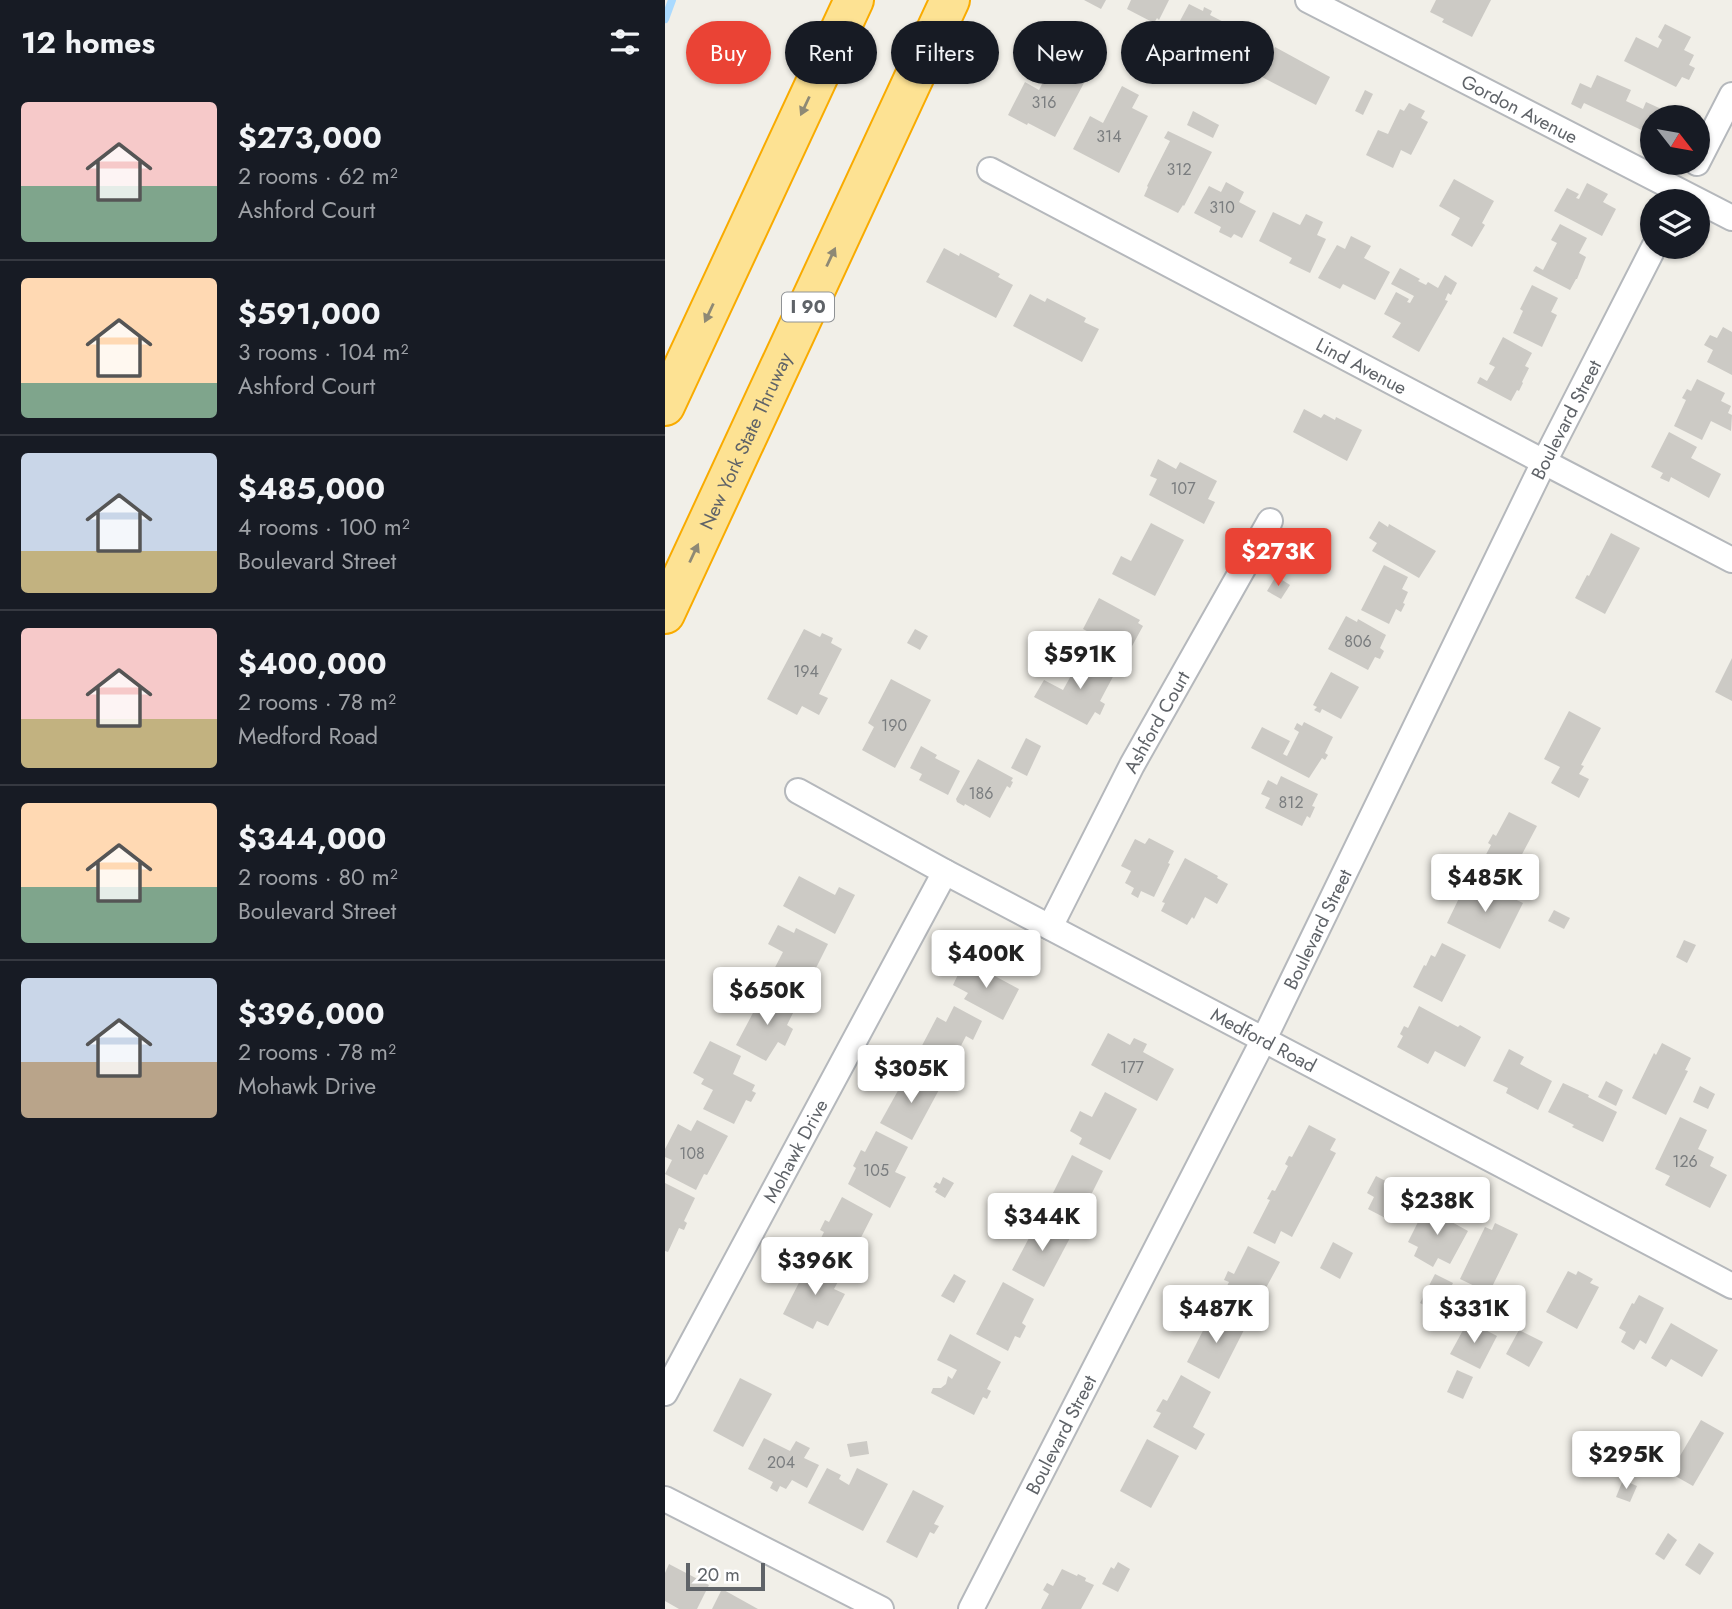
<!DOCTYPE html>
<html lang="en">
<head>
<meta charset="utf-8">
<style>
	body { margin:0; font-family:Jost,sans-serif; background:#242831; color:#f1f3f6; height:100vh; display:flex; flex-direction:column; font-size:26px; white-space:nowrap }
	* { box-sizing:border-box; margin:0 }
	p { font-size:23px; color:#9ea1a6 }
	.icon { flex:none; width:38px; height:38px; fill:none; stroke:currentColor; stroke-width:2; stroke-linecap:round; stroke-linejoin:round }
	.map { position:relative; flex:1; overflow:hidden }
	.side { display:flex; flex-direction:column; background:#171b24; width:665px }
	.side>* { flex:none }
	.guide { position:absolute; left:21px; top:21px; width:665px; height:63px; display:flex; gap:14px }
	.needle { width:46px; rotate:121deg }
	.fabs { position:absolute; left:975px; top:105px; display:grid; gap:14px }
	.fabs a { display:grid; place-items:center; width:70px; height:70px; border-radius:50%; background:#171b24; box-shadow:0 2px 5px #0004; font-size:35px }
	.scale { position:absolute; left:21px; bottom:18px; width:79px; box-sizing:border-box; padding-left:7px; border:4px solid #5f6368; border-top:0; font-size:19px; line-height:24px; white-space:nowrap; color:#5f6368; -webkit-text-stroke:5px #fff; paint-order:stroke }
	.price { position:absolute; translate:-50% -60px; padding:0 16px; border-radius:7px; background:#fff; color:#222; font-size:23px; line-height:46px; filter:drop-shadow(0 2px 4px #0008) }
	.price::after { content:''; position:absolute; left:50%; top:42px; width:21px; height:16px; margin-left:-10px; background:inherit; clip-path:polygon(0 0,100% 0,50% 100%) }
	.price.on { background:#ea4335; color:#fff }
	ul { padding:0; list-style:none }
	li { display:flex; align-items:center; gap:21px; height:175px; padding:0 21px }
	li+li { border-top:2px solid #363941 }
	li span { display:grid; place-items:center; flex:none; width:196px; height:140px; border-radius:7px; color:#555 }
	li>.icon { margin-inline-start:auto }
	span .icon { width:84px; height:84px; fill:#fffc; stroke-width:1 }
	li b { font-size:30px }
	h2 { display:flex; justify-content:space-between; align-items:center; height:84px; padding:0 21px; font-size:30px }
	.tag { padding:0 24px; border-radius:32px; background:#171b24; box-shadow:0 2px 5px #0004; font-size:24px; line-height:63px }
	.tag.on { background:#ea4335; color:#fff }
	main { display:flex; flex:1; min-height:0 }
	.map>svg:first-child { display:block }
	.lines { fill:none; stroke-linecap:round; stroke-linejoin:round }
	.stream { stroke:#aadaff; stroke-width:8 }
	.building { fill:#cccac5 }
	.street-casing { stroke:#b5b8bc; stroke-width:28 }
	.highway-casing { stroke:#f9ab00; stroke-width:42 }
	.street { stroke:#fff; stroke-width:24 }
	.highway { stroke:#fde293; stroke-width:38 }
	.oneway { fill:#8e8975 }
	.labels { text-anchor:middle; dominant-baseline:central; stroke-width:6; stroke-linejoin:round; paint-order:stroke }
	.number-label { font-size:16px; fill:#7a7d7f }
	.shield { fill:#fff; stroke:#8f9295; stroke-width:2 }
	.shield-label { font-size:18px; font-weight:bold; fill:#5f6368 }
	.street-label { font-size:19px; fill:#5f6368; stroke:#fff }
</style>
</head>
<body>
<main>
<section class="side">
<h2>12 homes<svg class="icon" aria-label="filters" viewBox="0 0 24 24"><path d="M4 7h16M4 17h16"/><circle cx="9" cy="7" r="2"/><circle cx="15" cy="17" r="2"/></svg></h2>
<ul>
<li><span style="background:linear-gradient(#f6c9c9 60%,#7fa58c 0)"><svg class="icon" aria-label="home" viewBox="0 0 24 24"><path d="M3 11l9-7 9 7M6 9v11h12V9"/></svg></span><div><b>$273,000</b><p>2 rooms · 62 m²</p><p>Ashford Court</p></div></li>
<li><span style="background:linear-gradient(#ffd9b3 75%,#7fa58c 0)"><svg class="icon" aria-label="home" viewBox="0 0 24 24"><path d="M3 11l9-7 9 7M6 9v11h12V9"/></svg></span><div><b>$591,000</b><p>3 rooms · 104 m²</p><p>Ashford Court</p></div></li>
<li><span style="background:linear-gradient(#c9d6e8 70%,#c2b280 0)"><svg class="icon" aria-label="home" viewBox="0 0 24 24"><path d="M3 11l9-7 9 7M6 9v11h12V9"/></svg></span><div><b>$485,000</b><p>4 rooms · 100 m²</p><p>Boulevard Street</p></div></li>
<li><span style="background:linear-gradient(#f6c9c9 65%,#c2b280 0)"><svg class="icon" aria-label="home" viewBox="0 0 24 24"><path d="M3 11l9-7 9 7M6 9v11h12V9"/></svg></span><div><b>$400,000</b><p>2 rooms · 78 m²</p><p>Medford Road</p></div></li>
<li><span style="background:linear-gradient(#ffd9b3 60%,#7fa58c 0)"><svg class="icon" aria-label="home" viewBox="0 0 24 24"><path d="M3 11l9-7 9 7M6 9v11h12V9"/></svg></span><div><b>$344,000</b><p>2 rooms · 80 m²</p><p>Boulevard Street</p></div></li>
<li><span style="background:linear-gradient(#c9d6e8 60%,#b9a48a 0)"><svg class="icon" aria-label="home" viewBox="0 0 24 24"><path d="M3 11l9-7 9 7M6 9v11h12V9"/></svg></span><div><b>$396,000</b><p>2 rooms · 78 m²</p><p>Mohawk Drive</p></div></li>
</ul>
</section>
<div class="map">
<svg width="1067" height="1609" viewBox="0 0 1067 1609">
	<rect width="100%" height="100%" fill="#f1efe8"/>
	<g class="lines">
		<path class="stream" d="M0,19L7,0"/>
	</g>
	<g class="building">
		<path d="M419,0H441L436,9Z"/>
		<path d="M466,0H504L494,20L492,18L489,23L462,9Z"/>
		<path d="M771,0H826L807,37L777,22L779,19L765,12Z"/>
		<path d="M524,4L538,11L539,7L547,11L545,15L580,33L565,61L548,52L541,67L524,58L531,43L509,32Z"/>
		<path d="M1000,24L1026,37L1019,50L1029,55L1024,65L1030,68L1024,80L1017,77L1011,87L959,61L971,37L993,48L997,40L993,37Z"/>
		<path d="M610,47L665,77L651,105L595,76Z"/>
		<path d="M386,66L419,83L390,137L363,123L362,125L343,115L360,82L374,90Z"/>
		<path d="M932,75L966,90L961,101L978,109L981,102L1014,117H987V135L919,103L916,109L906,104L915,83L926,88Z"/>
		<path d="M457,86L474,95L467,108L483,116L454,173L408,149L425,116L438,123Z"/>
		<path d="M700,90L708,94L698,115L690,111Z"/>
		<path d="M744,103L760,111L756,118L763,122L746,155L736,150L728,168L701,155L713,130L723,134L735,109L739,111Z"/>
		<path d="M528,111L554,125L548,138L522,125Z"/>
		<path d="M503,131L547,152L519,206L518,205L513,213L479,196L483,187L482,186L505,141L499,138Z"/>
		<path d="M789,179L829,201L817,223L820,225L807,247L786,235L795,218L774,206Z"/>
		<path d="M561,182L579,192L574,202L591,211L577,238L569,234L566,238L554,232L556,227L529,213L544,186L556,192Z"/>
		<path d="M922,183L943,194L938,202L951,209L937,236L889,211L902,188L914,194L911,198L914,199Z"/>
		<path d="M608,212L635,225L641,214L658,222L652,235L661,239L645,273L624,263L627,258L594,241Z"/>
		<path d="M895,224L922,238L914,253L921,257L912,279H911L905,290L868,271L871,266L878,270L892,243L886,240Z"/>
		<path d="M686,236L706,246L699,258L725,272L710,300L678,284L675,289L653,278L672,245L680,249Z"/>
		<path d="M279,248L294,256L295,253L335,274L333,277L348,285L331,318L261,282Z"/>
		<path d="M735,268L755,279L753,281L761,285L763,282L773,288L780,275L792,283L786,295L783,293L780,300L783,301L754,352L727,337L736,323L719,314L731,292L744,299L742,302L745,303L749,296L726,284Z"/>
		<path d="M867,285L893,298L886,312L892,315L877,347L848,333L858,311L855,309Z"/>
		<path d="M365,294L380,302L382,298L421,318L419,322L434,329L417,362L348,326Z"/>
		<path d="M1058,327L1067,332V375L1042,362L1048,350L1039,345L1045,335L1052,338Z"/>
		<path d="M838,337L867,353L860,366L864,368L857,382L858,383L854,391L852,390L846,401L812,383L815,377L822,381L830,367L824,364Z"/>
		<path d="M1032,379L1060,393L1056,401L1066,406L1063,413L1067,415L1066,431L1046,421L1037,440L1009,426L1021,400L1017,398L1022,389L1026,391Z"/>
		<path d="M639,409L656,418L659,414L670,420L671,417L697,430L682,461L628,432Z"/>
		<path d="M1004,432L1032,447L1026,458L1056,474L1044,498L1006,477L1004,482L995,478L998,473L986,467Z"/>
		<path d="M493,459L511,469L515,462L552,481L543,499L550,502L539,524L484,495L492,479L485,476Z"/>
		<path d="M714,521L723,527L724,524L771,551L754,578L707,551L712,543L704,538Z"/>
		<path d="M486,523L519,540L490,596L447,574L456,556L466,561Z"/>
		<path d="M946,533L975,548L940,614L910,598L922,575L924,576Z"/>
		<path d="M719,565L743,577L737,589L743,592L738,603L740,604L736,612L731,609L724,624L696,610Z"/>
		<path d="M611,576L625,585L616,599L602,591Z"/>
		<path d="M434,598L475,620L473,623L478,626L466,648L462,646L459,650L439,639L437,642L433,640L435,638L418,629Z"/>
		<path d="M681,616L692,622L693,619L721,635L715,648L719,651L715,659L710,657L703,670L663,649Z"/>
		<path d="M139,629L155,637L157,633L168,638L166,643L177,649L154,694L163,698L154,715L137,706L132,715L102,699Z"/>
		<path d="M250,629L263,636L255,650L242,643Z"/>
		<path d="M418,654L451,671L435,701L440,704L435,715L430,712L422,725L369,697L379,680L398,690Z"/>
		<path d="M1067,658V701L1050,692Z"/>
		<path d="M666,672L694,687L676,719L657,709L655,713L649,710L652,707L648,705Z"/>
		<path d="M226,679L266,700L230,768L197,750L209,727L203,723Z"/>
		<path d="M904,711L936,728L916,765L919,766L914,774L924,779L914,798L886,783L895,767L879,759Z"/>
		<path d="M639,722L668,737L660,753L663,755L660,760L657,758L644,778L586,748L597,727L625,741L618,754L622,756L634,732L629,729L632,723L637,726Z"/>
		<path d="M361,738L376,746L362,776L346,768Z"/>
		<path d="M256,746L272,755L270,758L295,771L283,795L254,780L257,774L245,768Z"/>
		<path d="M313,759L348,778L346,781L348,782L345,788L342,786L325,818L300,804L299,806L292,802L291,799Z"/>
		<path d="M616,776L653,794L647,806L650,807L645,818L642,816L637,826L600,808L605,798L596,794L603,780L612,785Z"/>
		<path d="M844,812L872,826L845,877L817,862L826,845L823,843L828,834L831,836Z"/>
		<path d="M484,838L509,851L503,863L505,864L489,897L476,891L473,898L466,894L469,888L460,883L466,871L456,866L470,839L480,844Z"/>
		<path d="M520,858L553,876L552,878L563,884L552,904L540,897L529,919L527,917L522,925L496,911L500,903L497,902Z"/>
		<path d="M134,876L170,895L174,887L190,895L170,934L118,906Z"/>
		<path d="M810,880L858,903L835,949L782,923L798,890L804,892Z"/>
		<path d="M889,910L905,918L899,929L883,921Z"/>
		<path d="M113,925L129,933L131,928L163,944L137,996L104,979L118,952L103,944Z"/>
		<path d="M1019,940L1031,945L1022,963L1011,957Z"/>
		<path d="M777,943L801,955L777,1002L748,987L759,965L761,966L766,955L770,957Z"/>
		<path d="M300,960L354,989L338,1020L299,999L303,993L288,985Z"/>
		<path d="M99,992L130,1009L122,1025L128,1029L120,1046L113,1042L101,1061L71,1045Z"/>
		<path d="M289,1006L317,1021L308,1040L301,1036L282,1073L251,1057L272,1017L281,1022Z"/>
		<path d="M754,1006L793,1027L795,1025L816,1037L800,1067L770,1051L763,1064L732,1047L738,1036L735,1034L739,1026L743,1028Z"/>
		<path d="M443,1033L465,1045L469,1038L482,1044L478,1052L509,1069L492,1101L426,1065Z"/>
		<path d="M45,1041L76,1056L68,1074L90,1085L87,1091L91,1093L86,1102L81,1100L69,1124L38,1109L48,1090L36,1084L39,1079L28,1073Z"/>
		<path d="M997,1043L1026,1058L1020,1070L1023,1071L1001,1115L967,1098L989,1053L991,1055Z"/>
		<path d="M844,1049L859,1057L855,1064L887,1081L873,1110L841,1093L843,1088L828,1081Z"/>
		<path d="M245,1069L276,1086L247,1140L215,1123Z"/>
		<path d="M941,1081L958,1090L951,1106L933,1097Z"/>
		<path d="M898,1083L924,1095L923,1097L952,1112L938,1142L907,1127L909,1125L883,1112Z"/>
		<path d="M1035,1086L1050,1094L1043,1109L1028,1102Z"/>
		<path d="M440,1092L472,1109L445,1160L414,1144L417,1138L405,1131L415,1111L427,1117Z"/>
		<path d="M1015,1117L1042,1130L1033,1149L1049,1157L1045,1166L1062,1175L1045,1208L1000,1185L1005,1176L990,1169Z"/>
		<path d="M32,1120L63,1136L42,1175L39,1174L31,1190L0,1174L7,1160L0,1157V1149L13,1124L26,1131Z"/>
		<path d="M644,1125L671,1139L665,1150L671,1153L627,1237L616,1231L610,1244L588,1233L605,1200L602,1199L607,1190L610,1191L623,1166L620,1164L624,1156L627,1157Z"/>
		<path d="M211,1131L243,1147L230,1172L241,1177L225,1208L183,1184L191,1168L188,1166L196,1150L200,1152Z"/>
		<path d="M407,1155L438,1171L411,1225L380,1209Z"/>
		<path d="M711,1176L730,1186L733,1180L748,1188L730,1223L703,1209L709,1197L702,1193Z"/>
		<path d="M278,1177L289,1183L280,1198L270,1192L272,1189L268,1187L271,1182L275,1184Z"/>
		<path d="M0,1183L30,1198L19,1221L22,1223L19,1230L14,1228L3,1252L0,1251Z"/>
		<path d="M177,1197L208,1214L181,1267L150,1250L159,1232L155,1230L160,1220L164,1222Z"/>
		<path d="M762,1204L788,1217L785,1221L803,1231L785,1264L773,1258L768,1267L749,1256L753,1247L743,1242Z"/>
		<path d="M374,1219L406,1236L379,1287L347,1270Z"/>
		<path d="M830,1223L853,1234L824,1293L795,1279L820,1227L827,1230Z"/>
		<path d="M668,1242L688,1253L675,1279L655,1268Z"/>
		<path d="M583,1246L615,1262L587,1314L556,1298L564,1282L559,1280L563,1271L569,1274Z"/>
		<path d="M145,1261L176,1276L169,1289L180,1294L163,1326L152,1321L148,1329L118,1314Z"/>
		<path d="M903,1271L911,1275L913,1271L928,1279L925,1283L934,1287L912,1329L881,1312Z"/>
		<path d="M289,1274L301,1281L289,1303L276,1296Z"/>
		<path d="M770,1274L788,1283L773,1312L755,1303Z"/>
		<path d="M338,1282L369,1299L357,1323L361,1326L355,1338L350,1336L343,1351L311,1334Z"/>
		<path d="M974,1295L999,1308L981,1344L975,1340L969,1350L956,1342L961,1332L954,1328L967,1303L969,1304Z"/>
		<path d="M548,1311L580,1328L554,1379L522,1362Z"/>
		<path d="M803,1321L832,1336L815,1369L785,1354Z"/>
		<path d="M1006,1323L1053,1350L1037,1377L1006,1359L1001,1367L986,1358Z"/>
		<path d="M854,1330L878,1342L864,1367L841,1354Z"/>
		<path d="M285,1334L336,1362L322,1389L326,1391L322,1399L318,1397L309,1415L266,1393L268,1388H276L281,1384L283,1376L287,1379L292,1370L272,1360Z"/>
		<path d="M792,1370L808,1377L798,1399L782,1392Z"/>
		<path d="M516,1375L546,1392L528,1427L540,1434L531,1450L488,1427L496,1413L491,1411L498,1399L502,1401Z"/>
		<path d="M75,1378L107,1394L78,1447L48,1431Z"/>
		<path d="M1036,1420L1059,1433L1028,1486L1005,1473Z"/>
		<path d="M99,1438L125,1451L131,1441L145,1448L139,1458L154,1465L142,1488L127,1480L121,1489L115,1486L112,1492L105,1488L108,1482L83,1469Z"/>
		<path d="M482,1439L514,1456L486,1508L455,1491Z"/>
		<path d="M202,1441L204,1454L185,1457L182,1444Z"/>
		<path d="M162,1468L176,1475L174,1479L184,1485L192,1468L223,1484L198,1531L143,1503Z"/>
		<path d="M958,1480L972,1486L965,1502L951,1497Z"/>
		<path d="M248,1490L279,1506L269,1524L274,1526L269,1534L265,1532L252,1558L221,1542Z"/>
		<path d="M1003,1533L1012,1540L999,1560L990,1554Z"/>
		<path d="M1034,1543L1049,1553L1035,1575L1020,1565Z"/>
		<path d="M453,1562L465,1569L453,1592L437,1584L446,1567L449,1569Z"/>
		<path d="M4,1564L44,1585L32,1609H14L0,1601V1573Z"/>
		<path d="M397,1569L412,1576L413,1574L421,1578L420,1581L429,1585L416,1609H376L384,1594L378,1590L382,1583L388,1586Z"/>
		<path d="M57,1589L93,1609H47Z"/>
	</g>
	<g class="lines">
		<defs>
			<g id="street">
				<path id="s1" d="M643,0L1067,218"/>
				<path d="M1032,163L1067,95"/>
				<path id="s2" d="M325,170L879,462L1067,560"/>
				<path id="s3" d="M133,791L280,872L1067,1286"/>
				<path id="s4" d="M385,927L467,765L605,521"/>
				<path id="s5" d="M0,1393L280,872"/>
				<path d="M0,1499L216,1609"/>
				<path id="s6" d="M306,1609L599,1039L879,462L989,247"/>
			</g>
			<g id="highway">
				<path d="M0,406L189,0"/>
				<path id="s7" d="M0,614L285,0"/>
			</g>
		</defs>
		<use href="#street" class="street-casing"/>
		<use href="#highway" class="highway-casing"/>
		<use href="#street" class="street"/>
		<use href="#highway" class="highway"/>
	</g>
	<defs><path id="oneway-solid" d="M-6-.8H1V-3.2L6.5 0L1 3.2V.8H-6Z" transform="scale(1.75)"/></defs>
	<g class="oneway">
		<use href="#oneway-solid" transform="translate(140 106) rotate(115)"/>
		<use href="#oneway-solid" transform="translate(166 257) rotate(-65)"/>
		<use href="#oneway-solid" transform="translate(44 313) rotate(115)"/>
		<use href="#oneway-solid" transform="translate(29 553) rotate(-65)"/>
	</g>
	<g class="labels">
		<g class="number-label">
			<text x="379" y="102">316</text>
			<text x="444" y="136">314</text>
			<text x="514" y="169">312</text>
			<text x="557" y="207">310</text>
			<text x="518" y="488">107</text>
			<text x="693" y="641">806</text>
			<text x="141" y="671">194</text>
			<text x="229" y="725">190</text>
			<text x="316" y="793">186</text>
			<text x="626" y="802">812</text>
			<text x="467" y="1067">177</text>
			<text x="27" y="1153">108</text>
			<text x="1020" y="1161">126</text>
			<text x="211" y="1170">105</text>
			<text x="116" y="1462">204</text>
		</g>
		<rect class="shield" x="117" y="292.5" width="52" height="29" rx="5"/>
		<g class="shield-label">
			<text x="143" y="307">I 90</text>
		</g>
		<g class="street-label">
			<text stroke="none"><textPath href="#s1" startOffset="238">Gordon Avenue</textPath></text>
			<text stroke="none"><textPath href="#s2" startOffset="420">Lind Avenue</textPath></text>
			<text stroke="none"><textPath href="#s6" startOffset="1330">Boulevard Street</textPath></text>
			<text stroke="none"><textPath href="#s7" startOffset="191">New York State Thruway</textPath></text>
			<text stroke="none"><textPath href="#s4" startOffset="231">Ashford Court</textPath></text>
			<text stroke="none"><textPath href="#s6" startOffset="763">Boulevard Street</textPath></text>
			<text stroke="none"><textPath href="#s3" startOffset="528">Medford Road</textPath></text>
			<text stroke="none"><textPath href="#s5" startOffset="275">Mohawk Drive</textPath></text>
			<text stroke="none"><textPath href="#s6" startOffset="196">Boulevard Street</textPath></text>
		</g>
	</g>
</svg>
<div class="fabs">
<a><svg class="needle" viewBox="-14 -14 28 28"><path d="M0-13l5 13h-10z" fill="#e53935"/><path d="M0 13l5-13h-10z" fill="#9ea1a6"/></svg></a>
<a><svg class="icon" aria-label="layers" viewBox="0 0 24 24"><path d="M12 4l9 5-9 5-9-5zM3 14l9 5 9-5"/></svg></a>
</div>
<div class="scale">20 m</div>
<b class="price on" style="left:613px;top:588px">$273K</b>
<b class="price" style="left:415px;top:691px">$591K</b>
<b class="price" style="left:820px;top:914px">$485K</b>
<b class="price" style="left:321px;top:990px">$400K</b>
<b class="price" style="left:102px;top:1027px">$650K</b>
<b class="price" style="left:246px;top:1105px">$305K</b>
<b class="price" style="left:772px;top:1237px">$238K</b>
<b class="price" style="left:377px;top:1253px">$344K</b>
<b class="price" style="left:150px;top:1297px">$396K</b>
<b class="price" style="left:551px;top:1345px">$487K</b>
<b class="price" style="left:809px;top:1345px">$331K</b>
<b class="price" style="left:961px;top:1491px">$295K</b>
<div class="guide">
<a class="tag on">Buy</a>
<a class="tag">Rent</a>
<a class="tag">Filters</a>
<a class="tag">New</a>
<a class="tag">Apartment</a>
</div>
</div>
</main>
</body>
</html>
